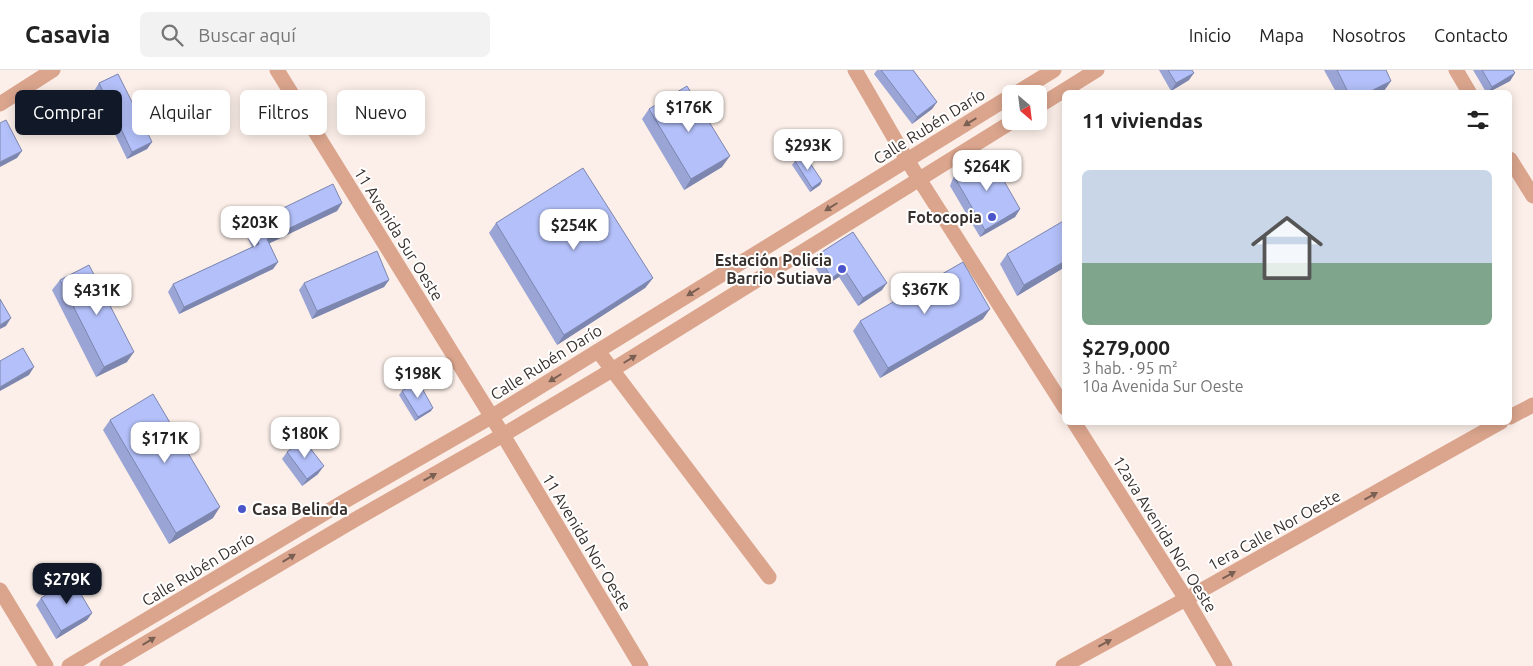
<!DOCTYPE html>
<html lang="es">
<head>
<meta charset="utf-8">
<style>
	body { margin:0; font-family:Ubuntu,sans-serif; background:#f2f2f2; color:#222; height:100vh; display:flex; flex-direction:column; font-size:19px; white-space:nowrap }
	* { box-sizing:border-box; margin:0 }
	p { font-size:16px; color:#767676 }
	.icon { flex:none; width:28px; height:28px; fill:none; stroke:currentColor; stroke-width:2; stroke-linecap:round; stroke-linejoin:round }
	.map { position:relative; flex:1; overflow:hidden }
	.side { position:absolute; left:1062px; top:20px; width:450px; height:335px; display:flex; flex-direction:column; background:#fff; border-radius:8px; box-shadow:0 2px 12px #0003 }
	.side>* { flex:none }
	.banner { position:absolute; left:15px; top:20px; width:475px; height:45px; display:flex; gap:10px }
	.needle { width:32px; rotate:152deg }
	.controls { position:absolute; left:1002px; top:15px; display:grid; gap:10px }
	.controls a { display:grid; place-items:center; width:45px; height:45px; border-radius:8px; background:#fff; box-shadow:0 2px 12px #0003; font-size:25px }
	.price { position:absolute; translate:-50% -42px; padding:0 11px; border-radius:10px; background:#fff; color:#222; font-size:16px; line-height:32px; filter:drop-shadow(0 1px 2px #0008) }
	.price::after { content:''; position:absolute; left:50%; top:30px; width:15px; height:11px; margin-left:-8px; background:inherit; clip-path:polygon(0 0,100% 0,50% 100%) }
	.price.active { background:#111827; color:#fff }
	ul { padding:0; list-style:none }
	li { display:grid; align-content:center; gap:10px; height:265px; padding:0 20px }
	li span { display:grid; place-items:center; height:155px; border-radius:8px; color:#555 }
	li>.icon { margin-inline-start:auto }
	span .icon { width:90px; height:90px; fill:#fffc; stroke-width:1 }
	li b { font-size:21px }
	h2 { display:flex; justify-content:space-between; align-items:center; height:60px; padding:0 20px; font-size:21px }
	.chip { padding:0 18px; border-radius:8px; background:#fff; box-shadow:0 2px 12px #0003; font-size:18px; line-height:45px }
	.chip.active { background:#111827; color:#fff }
	header { display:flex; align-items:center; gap:30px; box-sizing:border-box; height:70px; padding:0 25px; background:#fff; border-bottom:1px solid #e0e0e0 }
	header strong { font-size:24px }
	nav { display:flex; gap:28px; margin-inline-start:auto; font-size:18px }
	.search { width:350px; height:45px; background:#f2f2f2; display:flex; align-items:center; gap:12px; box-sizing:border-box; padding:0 18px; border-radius:8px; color:#767676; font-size:19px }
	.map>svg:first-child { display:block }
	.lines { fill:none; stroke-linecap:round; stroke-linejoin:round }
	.minor { stroke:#dba58d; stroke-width:15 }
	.tertiary { stroke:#dba58d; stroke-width:15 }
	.wall { fill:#9aa5d6 }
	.shaded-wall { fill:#7d86ae }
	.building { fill:#b3c0f9; stroke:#7d86ae }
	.oneway { fill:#7a5f53 }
	.poi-dot { fill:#4b55cb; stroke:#fff; stroke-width:2 }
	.labels { text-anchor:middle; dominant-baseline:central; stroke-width:4; stroke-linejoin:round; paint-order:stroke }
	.street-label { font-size:16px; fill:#39312d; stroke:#fff }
	.poi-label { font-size:16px; font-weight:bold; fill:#39312d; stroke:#fff; text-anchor:end }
</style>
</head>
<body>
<header>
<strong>Casavia</strong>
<div class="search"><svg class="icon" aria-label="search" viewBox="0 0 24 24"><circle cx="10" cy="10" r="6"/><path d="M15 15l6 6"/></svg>Buscar aquí</div>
<nav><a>Inicio</a><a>Mapa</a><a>Nosotros</a><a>Contacto</a></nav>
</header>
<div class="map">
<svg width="1533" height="596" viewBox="0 0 1533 596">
	<rect width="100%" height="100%" fill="#fcefe9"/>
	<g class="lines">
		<g class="minor">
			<path d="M277,0L503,365L641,596"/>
			<path d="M855,0L907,90L1065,338"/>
			<path d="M1456,0L1469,22"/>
			<path d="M0,34L53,0"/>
			<path d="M1510,89L1533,126"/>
			<path d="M598,281L769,507"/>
			<path d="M1510,347L1533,335"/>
			<path d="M1074,352L1186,529L1225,596"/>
			<path d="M0,520L46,596"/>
			<path d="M1063,596L1186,529L1501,352"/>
		</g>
		<g class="tertiary">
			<path d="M1015,24L1054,0"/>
			<path d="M1039,36L1097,0"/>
			<path d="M69,596L345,431L491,347L1011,26"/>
			<path d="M107,596L356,449L503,365L612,300L1013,51"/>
		</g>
	</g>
	<g class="wall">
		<path d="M877,0H913L937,32L932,39L912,54L874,4Z"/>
		<path d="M1159,0H1192L1189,10L1171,21Z"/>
		<path d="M1324,0H1386L1384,21L1382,22H1336Z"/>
		<path d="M1473,0H1513L1515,3L1510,11L1489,22H1486Z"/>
		<path d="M99,13L152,72L147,79L127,89L94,21Z"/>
		<path d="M649,39L722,97L684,120L642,49Z"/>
		<path d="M795,91L822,111L820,115L810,122L792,95Z"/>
		<path d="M958,101L1020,139L1015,147L980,167L950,116L953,108Z"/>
		<path d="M342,133L337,141L269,173L278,192L273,199L179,244L168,222L173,214L252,177L244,161L250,154Z"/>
		<path d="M496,153L653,208L645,218L557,275L489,163Z"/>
		<path d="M853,162L882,220L858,236L839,207L826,215L812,192L817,185Z"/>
		<path d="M1007,184L1065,197L1017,226L1000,194Z"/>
		<path d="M60,210L127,292L96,307L52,220Z"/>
		<path d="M389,210L384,217L312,249L299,220L304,213Z"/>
		<path d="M983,249L880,308L853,261L860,251Z"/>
		<path d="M402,321L431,341L415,351L399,325Z"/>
		<path d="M110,350L213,448L169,474L103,360Z"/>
		<path d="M287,382L318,404L302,416L282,389Z"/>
		<path d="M41,528L92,543L87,550L56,569L36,535Z"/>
	</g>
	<g class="shaded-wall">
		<path d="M1194,3L1189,10L1171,21L1176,13Z"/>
		<path d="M1515,3L1510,11L1489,22H1488L1492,17Z"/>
		<path d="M1391,11L1384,21L1382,22H1369Z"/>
		<path d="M937,32L932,39L912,54L917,47Z"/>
		<path d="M152,72L147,79L127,89L132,82Z"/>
		<path d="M22,81L17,88L0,97V92Z"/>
		<path d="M730,86L722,97L684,120L691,109Z"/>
		<path d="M822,111L820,115L810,122L812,118Z"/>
		<path d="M342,133L337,141L262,177L267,169Z"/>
		<path d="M1020,139L1015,147L980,167L985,160Z"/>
		<path d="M1065,191V197L1017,226L1024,215Z"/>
		<path d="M278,192L273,199L179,244L184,237Z"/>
		<path d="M844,199L839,207L826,215L832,208Z"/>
		<path d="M653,208L645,218L557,275L564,265Z"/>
		<path d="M389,210L384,217L312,249L317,241Z"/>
		<path d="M887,213L882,220L858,236L863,228Z"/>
		<path d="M990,239L983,249L880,308L888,298Z"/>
		<path d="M11,248L6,256L0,259V255Z"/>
		<path d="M134,282L127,292L96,307L104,297Z"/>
		<path d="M34,297L29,305L0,321V317Z"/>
		<path d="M433,338L431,341L415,351L418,347Z"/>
		<path d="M324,396L318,404L302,416L307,409Z"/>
		<path d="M220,437L213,448L169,474L176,463Z"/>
		<path d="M92,543L87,550L56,569L61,561Z"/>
	</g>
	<g class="building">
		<path d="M881,0H913L937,32L917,47Z"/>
		<path d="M1168,0H1192L1194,3L1176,13Z"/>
		<path d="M1337,0H1386L1391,11L1369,22H1348Z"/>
		<path d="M1482,0H1513L1515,3L1492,17Z"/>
		<path d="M118,4L152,72L132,82L99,13Z"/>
		<path d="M687,16L730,86L691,109L649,39Z"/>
		<path d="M6,50L22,81L0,92V53Z"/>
		<path d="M988,83L1020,139L985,160L955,108L958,101Z"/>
		<path d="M804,84L822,111L812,118L795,91Z"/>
		<path d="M583,98L653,208L564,265L496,153Z"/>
		<path d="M333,114L342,133L267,169L278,192L184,237L173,214L259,174L250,154Z"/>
		<path d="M1065,150V191L1024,215L1007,184Z"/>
		<path d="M853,162L887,213L863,228L844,199L832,208L817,185Z"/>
		<path d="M377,181L389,210L317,241L304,213Z"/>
		<path d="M963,192L990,239L888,298L860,251Z"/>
		<path d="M89,195L134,282L104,297L60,210Z"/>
		<path d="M0,229L11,248L0,255Z"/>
		<path d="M23,278L34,297L0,317V291Z"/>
		<path d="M418,311L433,338L418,347L402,321Z"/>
		<path d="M153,324L220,437L176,463L110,350Z"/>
		<path d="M303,369L324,396L307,409L287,382Z"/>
		<path d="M72,509L92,543L61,561L41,528Z"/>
	</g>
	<defs><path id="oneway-solid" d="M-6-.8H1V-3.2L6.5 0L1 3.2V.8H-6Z" transform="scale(1.25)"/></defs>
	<g class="oneway">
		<use href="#oneway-solid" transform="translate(970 52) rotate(149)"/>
		<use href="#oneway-solid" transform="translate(831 137) rotate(148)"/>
		<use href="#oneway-solid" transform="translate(693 222) rotate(148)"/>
		<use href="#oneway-solid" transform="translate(630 289) rotate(-32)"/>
		<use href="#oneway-solid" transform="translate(555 308) rotate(148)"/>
		<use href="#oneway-solid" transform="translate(430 407) rotate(-29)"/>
		<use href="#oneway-solid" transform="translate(1371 426) rotate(-29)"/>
		<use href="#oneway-solid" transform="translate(289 488) rotate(-31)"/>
		<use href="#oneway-solid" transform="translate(1229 505) rotate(-29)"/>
		<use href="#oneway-solid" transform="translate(149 571) rotate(-31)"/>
		<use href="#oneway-solid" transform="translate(1105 573) rotate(-28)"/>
	</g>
	<g class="poi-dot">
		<circle cx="992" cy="147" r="5"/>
		<circle cx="842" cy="199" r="5"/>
		<circle cx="242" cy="439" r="5"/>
	</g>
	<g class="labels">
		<g class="street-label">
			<text transform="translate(929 56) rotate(-32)">Calle Rubén Darío</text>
			<text transform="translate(399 164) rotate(58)">11 Avenida Sur Oeste</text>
			<text transform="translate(546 292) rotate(-32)">Calle Rubén Darío</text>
			<text transform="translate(1274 460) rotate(-29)">1era Calle Nor Oeste</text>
			<text transform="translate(1165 464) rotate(58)">12ava Avenida Nor Oeste</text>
			<text transform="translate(587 472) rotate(59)">11 Avenida Nor Oeste</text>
			<text transform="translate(198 499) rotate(-31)">Calle Rubén Darío</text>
		</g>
		<g class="poi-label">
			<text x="982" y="147">Fotocopia</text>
			<text x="832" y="190">Estación Policia<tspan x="832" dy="18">Barrio Sutiava</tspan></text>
			<text x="252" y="439" text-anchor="start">Casa Belinda</text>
		</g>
	</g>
</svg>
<div class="controls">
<a><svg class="needle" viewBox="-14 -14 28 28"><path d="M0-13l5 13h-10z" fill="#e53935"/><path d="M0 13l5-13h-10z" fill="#767676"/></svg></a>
</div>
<b class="price" style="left:689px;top:63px">$176K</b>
<b class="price" style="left:808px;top:101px">$293K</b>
<b class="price" style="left:987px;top:122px">$264K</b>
<b class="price" style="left:255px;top:178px">$203K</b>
<b class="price" style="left:574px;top:181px">$254K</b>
<b class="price" style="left:925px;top:245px">$367K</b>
<b class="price" style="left:97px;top:246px">$431K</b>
<b class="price" style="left:418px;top:329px">$198K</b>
<b class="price" style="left:305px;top:389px">$180K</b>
<b class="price" style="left:165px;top:394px">$171K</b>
<b class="price active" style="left:67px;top:535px">$279K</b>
<div class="banner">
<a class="chip active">Comprar</a>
<a class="chip">Alquilar</a>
<a class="chip">Filtros</a>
<a class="chip">Nuevo</a>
</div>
<section class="side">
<h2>11 viviendas<svg class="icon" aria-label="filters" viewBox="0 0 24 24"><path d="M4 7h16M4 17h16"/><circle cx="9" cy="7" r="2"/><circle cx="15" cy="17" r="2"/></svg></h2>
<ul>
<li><span style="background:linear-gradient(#c9d6e8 60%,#7fa58c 0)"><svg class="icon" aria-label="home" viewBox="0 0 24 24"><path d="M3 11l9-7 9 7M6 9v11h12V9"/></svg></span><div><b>$279,000</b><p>3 hab. · 95 m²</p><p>10a Avenida Sur Oeste</p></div></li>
</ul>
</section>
</div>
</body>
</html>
